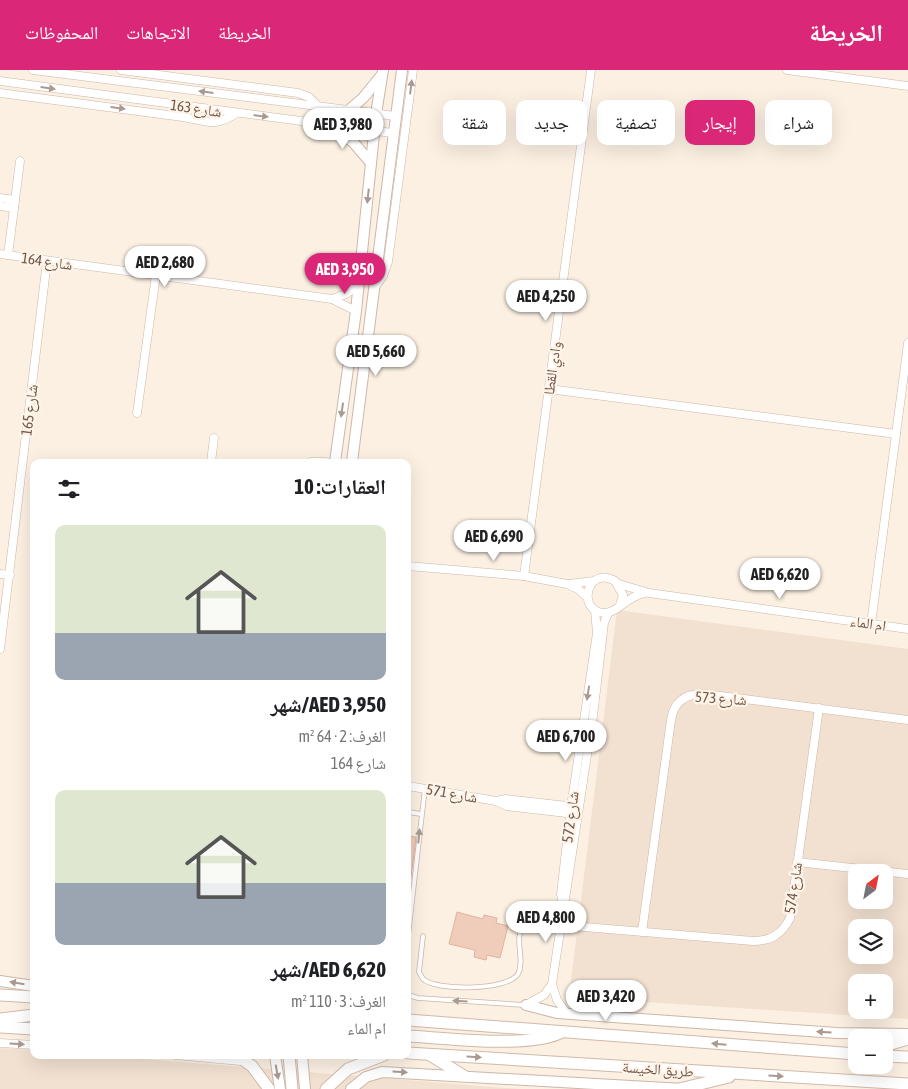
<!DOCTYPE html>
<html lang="ar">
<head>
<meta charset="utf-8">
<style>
	body { margin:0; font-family:"Asap Condensed","Noto Naskh Arabic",sans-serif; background:#f6f6f6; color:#202124; direction:rtl; height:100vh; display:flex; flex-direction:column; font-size:19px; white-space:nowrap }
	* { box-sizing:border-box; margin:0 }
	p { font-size:16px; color:#757577 }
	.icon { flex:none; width:28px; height:28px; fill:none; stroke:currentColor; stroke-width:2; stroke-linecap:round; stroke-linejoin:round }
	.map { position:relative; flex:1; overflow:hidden; direction:ltr }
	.details { position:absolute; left:30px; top:389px; width:381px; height:600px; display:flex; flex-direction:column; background:#fff; border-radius:10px; box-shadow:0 5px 20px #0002; direction:rtl }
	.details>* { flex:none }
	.guide { position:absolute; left:426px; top:30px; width:406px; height:45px; direction:rtl; display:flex; gap:10px }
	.needle { width:32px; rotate:32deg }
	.buttons { position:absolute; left:848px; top:794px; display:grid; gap:10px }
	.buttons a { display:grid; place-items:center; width:45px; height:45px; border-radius:10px; background:#fff; box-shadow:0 5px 20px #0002; font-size:25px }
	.price { position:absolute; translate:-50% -42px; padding:0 11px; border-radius:18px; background:#fff; color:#222; font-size:16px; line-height:32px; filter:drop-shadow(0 1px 2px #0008) }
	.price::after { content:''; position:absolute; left:50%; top:30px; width:15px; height:11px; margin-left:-8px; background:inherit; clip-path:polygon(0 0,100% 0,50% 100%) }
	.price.on { background:#db2777; color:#fff }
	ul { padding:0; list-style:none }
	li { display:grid; align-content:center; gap:10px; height:265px; padding:0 25px }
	li span { display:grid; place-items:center; height:155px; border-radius:10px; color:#555 }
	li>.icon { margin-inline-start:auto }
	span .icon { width:90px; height:90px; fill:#fffc; stroke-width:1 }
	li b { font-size:21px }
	h2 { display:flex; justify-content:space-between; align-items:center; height:60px; padding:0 25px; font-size:21px }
	.chip { padding:0 18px; border-radius:10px; background:#fff; box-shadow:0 5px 20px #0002; font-size:18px; line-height:45px }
	.chip.on { background:#db2777; color:#fff }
	header { display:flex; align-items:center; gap:30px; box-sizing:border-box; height:70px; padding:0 25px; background:#db2777; color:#fff }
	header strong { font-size:24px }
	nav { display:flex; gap:28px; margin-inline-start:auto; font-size:18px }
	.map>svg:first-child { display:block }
	.residential { fill:#f2e1d1; fill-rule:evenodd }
	.building { fill:#f0cdbb; stroke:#e2b39c }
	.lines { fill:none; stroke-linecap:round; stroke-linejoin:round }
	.service-casing { stroke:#ccb7a9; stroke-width:5.5 }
	.minor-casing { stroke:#ccb7a9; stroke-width:9 }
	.tertiary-casing { stroke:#ccb7a9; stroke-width:12 }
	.secondary-casing { stroke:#d1b9aa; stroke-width:13 }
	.service { stroke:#fff; stroke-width:4 }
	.minor { stroke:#fff; stroke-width:8 }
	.tertiary { stroke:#fff; stroke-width:10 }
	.secondary { stroke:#fff; stroke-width:11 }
	.oneway { fill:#aa9a92 }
	.labels { text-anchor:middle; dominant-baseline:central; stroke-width:4.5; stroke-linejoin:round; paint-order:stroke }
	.street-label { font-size:15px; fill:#72564a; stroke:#fef4e8 }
</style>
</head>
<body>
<header>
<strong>الخريطة</strong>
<nav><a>الخريطة</a><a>الاتجاهات</a><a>المحفوظات</a></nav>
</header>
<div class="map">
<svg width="908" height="1019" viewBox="0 0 908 1019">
	<rect width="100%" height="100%" fill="#fbf0e2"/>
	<g class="residential">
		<path d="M617,540L908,579V949L569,927ZM856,802H884V830H856ZM856,858H884V885H856ZM856,912H884V940H856Z"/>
		<path d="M0,978L34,980V985H92L521,1019H0Z"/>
	</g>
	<g class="building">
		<path d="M408,766L416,767L408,831Z"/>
		<path d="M457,842L483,849L484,845L497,848L496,853L508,856L500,888L487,885L486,890L474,887L475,880L449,874Z"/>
	</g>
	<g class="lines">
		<defs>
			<g id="service">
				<path d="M408,742L421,744"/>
				<path d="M408,866L425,718"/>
				<path d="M423,866L419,902L423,909C436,921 507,921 518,904C526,890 512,866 525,855C533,849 550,854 559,855"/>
				<path d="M408,925L418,928L524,935"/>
			</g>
			<g id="minor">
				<path d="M33,0L395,46"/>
				<path d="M121,0L298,23L309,27L318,36"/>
				<path d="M787,0L908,16"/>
				<path d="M0,11L392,63"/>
				<path d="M0,23L183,47C208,51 213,58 237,43"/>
				<path d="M0,128L15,130"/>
				<path d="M0,136L14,138"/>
				<path d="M0,184L332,229L356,241"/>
				<path d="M8,185L20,91"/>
				<path d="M375,217L383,206L388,192L413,0"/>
				<path d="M332,229L346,224L358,215"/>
				<path d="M549,319L896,364"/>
				<path d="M137,343L156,205"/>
				<path d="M211,392L214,368"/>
				<path d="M311,392H326"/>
				<path d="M408,496L524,506L567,514L578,519L587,527"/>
				<path d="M0,504L10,505"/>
				<path d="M524,506L591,0"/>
				<path d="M569,514L594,511"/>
				<path d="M619,514L649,523L908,559"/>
				<path d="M620,535L623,525L615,511C587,495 576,541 604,543C617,544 628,525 645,523"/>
				<path d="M871,554L908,273"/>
				<path d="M0,579L47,191"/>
				<path d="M408,716L496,731L507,736L575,744"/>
				<path d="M496,731L506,729L576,737"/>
				<path d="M797,792L908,804"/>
				<path d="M563,835L561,824L571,737L597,563L595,540"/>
				<path d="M560,855L753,871C771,871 782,864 790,848L819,638"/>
				<path d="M642,862L671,650C674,631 686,623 705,624L908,650"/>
				<path d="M526,935L544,925L552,914"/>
				<path d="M567,944L557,930L552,914L593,646L604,553L608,543"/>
				<path d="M0,973L34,975"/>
				<path d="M175,985L241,991"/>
			</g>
			<g id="tertiary">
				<path d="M349,40L363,28L381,6"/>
				<path d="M328,55L353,72L371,93"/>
				<path d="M335,392L356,241L376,44L383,0"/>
				<path d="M352,392L402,0"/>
				<path d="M0,911L34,916"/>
				<path d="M526,935L557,943L837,963L908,964"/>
				<path d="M275,985L280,1019"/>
				<path d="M302,985L305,1019"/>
				<path d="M351,1019L366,1007L382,1002L684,1019"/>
			</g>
			<g id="secondary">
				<path d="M0,925L34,927"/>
				<path d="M0,949L34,945"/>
				<path d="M408,950L856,984"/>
				<path d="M0,957L34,959"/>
				<path d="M408,966C445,968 531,979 562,962"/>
				<path d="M884,976L908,969"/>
				<path d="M408,983L908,1014"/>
				<path d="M236,985L252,996L269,1019"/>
				<path d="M289,985L292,1019"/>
				<path d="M430,985L464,1006"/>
				<path d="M884,986L908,987"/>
				<path d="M326,1019L348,999L384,985"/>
				<path d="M679,1019L729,1007"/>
			</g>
		</defs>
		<use href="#service" class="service-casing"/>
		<use href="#minor" class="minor-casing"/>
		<use href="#tertiary" class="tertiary-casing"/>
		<use href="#secondary" class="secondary-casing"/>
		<use href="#service" class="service"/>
		<use href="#minor" class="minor"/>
		<use href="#tertiary" class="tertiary"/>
		<use href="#secondary" class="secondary"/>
	</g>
	<defs><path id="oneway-solid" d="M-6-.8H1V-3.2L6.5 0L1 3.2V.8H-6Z" transform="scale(1.25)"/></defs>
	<g class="oneway">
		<use href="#oneway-solid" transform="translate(411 17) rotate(-83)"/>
		<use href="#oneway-solid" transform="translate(48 18) rotate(8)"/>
		<use href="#oneway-solid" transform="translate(206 22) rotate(-173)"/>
		<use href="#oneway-solid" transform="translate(118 38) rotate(7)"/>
		<use href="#oneway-solid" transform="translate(261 46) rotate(7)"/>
		<use href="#oneway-solid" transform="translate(368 126) rotate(96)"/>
		<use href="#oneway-solid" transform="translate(342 340) rotate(98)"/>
		<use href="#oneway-solid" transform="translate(588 623) rotate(99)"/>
		<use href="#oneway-solid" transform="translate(419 766) rotate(-84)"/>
		<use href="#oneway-solid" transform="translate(17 913) rotate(-171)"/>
		<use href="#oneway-solid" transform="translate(460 931) rotate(-177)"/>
		<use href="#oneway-solid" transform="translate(824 962) rotate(-176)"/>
		<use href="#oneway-solid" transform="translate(17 974) rotate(4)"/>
		<use href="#oneway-solid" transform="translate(719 974) rotate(-175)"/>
		<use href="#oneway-solid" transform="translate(474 987) rotate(4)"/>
		<use href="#oneway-solid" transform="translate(277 1002) rotate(80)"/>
		<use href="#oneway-solid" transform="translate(400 1002) rotate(3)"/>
		<use href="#oneway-solid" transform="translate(776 1006) rotate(3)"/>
	</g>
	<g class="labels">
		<g class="street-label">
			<text transform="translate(196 38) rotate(8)">شارع 163</text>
			<text transform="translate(47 191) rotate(8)">شارع 164</text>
			<text transform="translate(552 298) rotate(-82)">وادي القطا</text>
			<text transform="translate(29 340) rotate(-83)">شارع 165</text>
			<text transform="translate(868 553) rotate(8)">ام الماء</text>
			<text transform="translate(721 628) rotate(4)">شارع 573</text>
			<text transform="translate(452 723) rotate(10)">شارع 571</text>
			<text transform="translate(570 747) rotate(-83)">شارع 572</text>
			<text transform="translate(793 818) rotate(-82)">شارع 574</text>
			<text transform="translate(658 999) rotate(4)">طريق الخيسة</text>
		</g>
	</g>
</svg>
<div class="buttons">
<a><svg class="needle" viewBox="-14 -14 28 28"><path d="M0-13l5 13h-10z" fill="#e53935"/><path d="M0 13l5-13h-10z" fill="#757577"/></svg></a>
<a><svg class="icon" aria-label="layers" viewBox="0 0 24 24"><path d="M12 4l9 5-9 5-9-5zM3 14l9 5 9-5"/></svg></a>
<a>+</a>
<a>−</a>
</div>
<b class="price" style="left:343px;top:80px">AED 3,980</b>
<b class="price" style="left:165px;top:218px">AED 2,680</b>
<b class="price on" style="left:345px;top:225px">AED 3,950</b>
<b class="price" style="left:546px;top:252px">AED 4,250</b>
<b class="price" style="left:376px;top:307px">AED 5,660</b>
<b class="price" style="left:494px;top:492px">AED 6,690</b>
<b class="price" style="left:780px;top:530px">AED 6,620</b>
<b class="price" style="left:566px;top:692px">AED 6,700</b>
<b class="price" style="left:546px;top:873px">AED 4,800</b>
<b class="price" style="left:606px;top:952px">AED 3,420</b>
<div class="guide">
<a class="chip">شراء</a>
<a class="chip on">إيجار</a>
<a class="chip">تصفية</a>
<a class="chip">جديد</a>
<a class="chip">شقة</a>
</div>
<section class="details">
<h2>العقارات: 10<svg class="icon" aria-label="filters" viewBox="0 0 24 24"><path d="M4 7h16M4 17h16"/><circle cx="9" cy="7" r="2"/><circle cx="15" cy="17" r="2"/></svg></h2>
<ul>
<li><span style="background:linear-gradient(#dfe7d0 70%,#9aa5b1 0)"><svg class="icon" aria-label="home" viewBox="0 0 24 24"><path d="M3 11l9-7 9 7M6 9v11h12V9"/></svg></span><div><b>AED 3,950/شهر</b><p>الغرف: 2 · 64 m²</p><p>شارع 164</p></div></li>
<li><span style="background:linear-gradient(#dfe7d0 60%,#9aa5b1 0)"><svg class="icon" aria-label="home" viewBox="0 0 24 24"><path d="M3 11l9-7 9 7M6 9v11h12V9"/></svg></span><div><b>AED 6,620/شهر</b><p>الغرف: 3 · 110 m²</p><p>ام الماء</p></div></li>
</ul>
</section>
</div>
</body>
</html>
